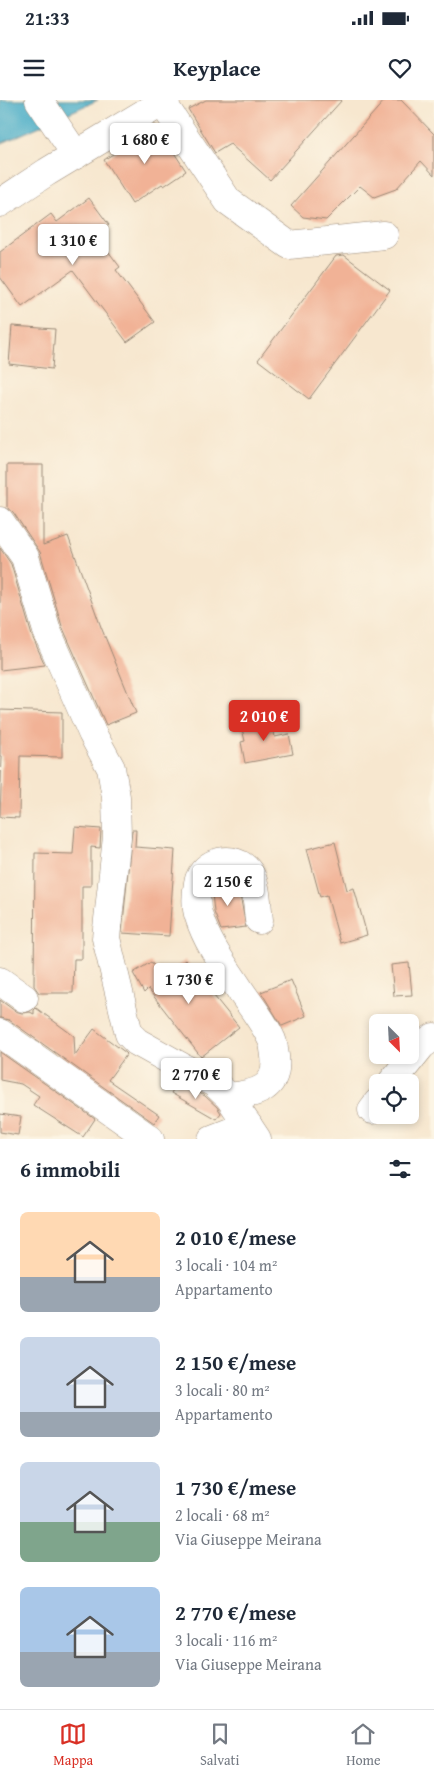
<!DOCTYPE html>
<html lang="it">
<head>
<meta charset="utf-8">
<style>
	body { margin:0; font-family:"Gentium Book Plus",serif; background:#f2f2f3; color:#1f2937; height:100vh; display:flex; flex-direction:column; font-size:19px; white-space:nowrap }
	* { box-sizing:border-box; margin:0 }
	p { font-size:16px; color:#747a83 }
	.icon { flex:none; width:28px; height:28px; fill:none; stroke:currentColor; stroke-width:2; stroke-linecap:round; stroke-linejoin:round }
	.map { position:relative; height:1039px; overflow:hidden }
	.sheet { display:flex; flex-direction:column; background:#fff; flex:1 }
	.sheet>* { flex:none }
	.needle { width:32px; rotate:156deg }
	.tools { position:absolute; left:369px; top:914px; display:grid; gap:10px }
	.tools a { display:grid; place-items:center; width:50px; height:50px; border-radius:8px; background:#fff; box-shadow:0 2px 8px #0003; font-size:25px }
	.price { position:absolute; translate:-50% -42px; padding:0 11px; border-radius:5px; background:#fff; color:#222; font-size:16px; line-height:32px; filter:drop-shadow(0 1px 2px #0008) }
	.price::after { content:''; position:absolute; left:50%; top:30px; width:15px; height:11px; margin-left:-8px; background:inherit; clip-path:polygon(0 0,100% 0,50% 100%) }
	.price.current { background:#d93025; color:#fff }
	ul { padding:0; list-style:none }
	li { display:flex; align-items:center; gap:15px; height:125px; padding:0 20px }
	li span { display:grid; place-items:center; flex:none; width:140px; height:100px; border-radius:8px; color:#555 }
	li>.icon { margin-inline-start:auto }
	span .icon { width:60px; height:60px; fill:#fffc; stroke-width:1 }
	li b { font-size:21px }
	h2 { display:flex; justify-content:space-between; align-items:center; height:60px; padding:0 20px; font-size:21px }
	.status { display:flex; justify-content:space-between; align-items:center; height:35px; padding:0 25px; background:#fff; direction:ltr }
	.status svg { height:14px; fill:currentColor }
	header { display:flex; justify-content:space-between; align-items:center; height:65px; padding:0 20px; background:#fff; font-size:22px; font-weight:800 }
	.tabs { display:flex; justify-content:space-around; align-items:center; height:70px; border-top:1px solid #e0e1e3; background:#fff; font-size:14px; color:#747a83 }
	.tabs a { display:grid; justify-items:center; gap:2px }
	.tabs .current { color:#d93025 }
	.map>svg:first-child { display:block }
	.water { fill:#49adc8; stroke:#426c73 }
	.building { fill:#f1b296 }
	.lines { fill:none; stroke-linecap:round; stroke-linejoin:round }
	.minor-casing { stroke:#998876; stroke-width:29 }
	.major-casing { stroke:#998876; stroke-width:29 }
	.minor { stroke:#fff; stroke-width:28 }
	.major { stroke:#fff; stroke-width:28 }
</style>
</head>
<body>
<div class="status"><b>21:33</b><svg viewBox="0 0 49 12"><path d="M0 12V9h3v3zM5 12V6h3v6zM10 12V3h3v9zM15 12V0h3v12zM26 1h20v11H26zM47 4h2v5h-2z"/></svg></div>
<header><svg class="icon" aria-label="menu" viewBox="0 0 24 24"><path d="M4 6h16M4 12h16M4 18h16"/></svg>Keyplace<svg class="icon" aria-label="heart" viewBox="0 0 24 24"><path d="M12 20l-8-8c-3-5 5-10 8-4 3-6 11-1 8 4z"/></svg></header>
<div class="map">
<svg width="434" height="1039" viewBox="0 0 434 1039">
	<rect width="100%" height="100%" fill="#fcf5e5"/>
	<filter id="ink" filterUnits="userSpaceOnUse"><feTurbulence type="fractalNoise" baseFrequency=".02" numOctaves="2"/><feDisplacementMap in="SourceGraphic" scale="10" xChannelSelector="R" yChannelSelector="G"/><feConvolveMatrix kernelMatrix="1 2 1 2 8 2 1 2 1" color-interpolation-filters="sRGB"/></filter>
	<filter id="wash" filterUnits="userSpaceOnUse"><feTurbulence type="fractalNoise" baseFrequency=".0096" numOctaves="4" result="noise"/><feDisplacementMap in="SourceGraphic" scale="20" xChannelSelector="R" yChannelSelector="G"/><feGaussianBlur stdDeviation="1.12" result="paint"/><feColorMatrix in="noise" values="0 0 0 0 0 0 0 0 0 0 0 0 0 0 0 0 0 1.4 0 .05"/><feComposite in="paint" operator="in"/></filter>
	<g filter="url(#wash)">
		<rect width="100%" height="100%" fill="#f7e7cf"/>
		<path class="water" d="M0,0H98L0,44Z"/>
		<g id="blocks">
			<g class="building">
				<path d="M206,0H342L270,80L230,44L215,53L188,9Z"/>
				<path d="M385,0H401L434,34V75L421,61L396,89L374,97L360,86L326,120L303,117L291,106Z"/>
				<path d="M156,25L186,71L164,86L162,84L132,104L104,60Z"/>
				<path d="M89,98L109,125L96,135L120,167L116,170L155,222L127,242L73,170L22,207L0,177V152L51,114L57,122Z"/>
				<path d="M344,155L390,190L309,299L258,260L336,156Z"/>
				<path d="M12,226L55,229L52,269L9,264Z"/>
				<path d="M7,365H43V445L68,436L101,527L136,613L106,625L62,526L40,452L13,412L7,407Z"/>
				<path d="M0,448L11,464L32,536L45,565L0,570Z"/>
				<path d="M0,610L62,612V657L20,656L19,718L0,717L2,656H0Z"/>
				<path d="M271,619L275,637L289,634L293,654L245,663L241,642L245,641L241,625Z"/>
				<path d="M75,727L101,729L100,748L91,747V786H82V859H74L73,893H39L34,886L35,753L73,754Z"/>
				<path d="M132,730H136L135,747L175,750L169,836L122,833Z"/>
				<path d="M335,742L347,790L354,788L367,835L340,843L327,795L320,797L307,749Z"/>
				<path d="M238,784L246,827L221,830L214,812L212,794L213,787Z"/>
				<path d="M185,860L239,927L201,957L148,889L144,893L133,873L151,862L163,878Z"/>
				<path d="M409,863L412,895L394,896L391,865Z"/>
				<path d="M291,880L306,916L282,926L261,892Z"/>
				<path d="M0,900L15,911L22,913L30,912L34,914V910L36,908L74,936L75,955L94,929L126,953L127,954L108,980L159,1015L154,1023L9,920L0,918Z"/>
				<path d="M0,952L95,1019L83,1037L33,1005L39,996L21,984L0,980Z"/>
				<path d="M178,982L205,996L217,1007L221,1013L216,1019L171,993Z"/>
				<path d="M0,1014L21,1017L18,1035L0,1032Z"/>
			</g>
		</g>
	</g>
	<g filter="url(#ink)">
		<use href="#blocks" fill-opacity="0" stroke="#998876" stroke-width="1"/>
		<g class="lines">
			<defs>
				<g id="minor">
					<path d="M39,0L76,55"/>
					<path d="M162,2L228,101L289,145L384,135"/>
					<path d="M0,421L25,457L47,531L92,633L111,668L116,697L117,737L106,838L129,934L137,942L182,967L214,983L229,997L257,1039"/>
					<path d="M0,881L24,898"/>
					<path d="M0,933L150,1039"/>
					<path d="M392,982L422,945L434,937"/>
					<path d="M229,997C256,994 279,989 275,956C274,950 274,943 271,938C263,921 250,905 240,890C225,867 207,843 199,817C195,806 196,794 198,783C203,760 235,753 249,772C257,784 257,805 259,820"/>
					<path d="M372,1010L378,1002"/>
					<path d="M212,1039L248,1025"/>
				</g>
				<path id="major" d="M0,103L47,72L166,0"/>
			</defs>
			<use href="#minor" class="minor-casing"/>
			<use href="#major" class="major-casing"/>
			<use href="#minor" class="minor"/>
			<use href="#major" class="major"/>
		</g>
	</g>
</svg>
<div class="tools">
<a><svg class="needle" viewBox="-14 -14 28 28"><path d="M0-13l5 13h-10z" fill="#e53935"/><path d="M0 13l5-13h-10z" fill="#747a83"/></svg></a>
<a><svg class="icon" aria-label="locate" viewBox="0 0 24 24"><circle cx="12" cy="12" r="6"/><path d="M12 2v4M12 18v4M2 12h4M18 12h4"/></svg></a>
</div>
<b class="price" style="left:145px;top:65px">1 680 €</b>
<b class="price" style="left:73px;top:166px">1 310 €</b>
<b class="price current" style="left:264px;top:642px">2 010 €</b>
<b class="price" style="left:228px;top:807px">2 150 €</b>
<b class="price" style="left:189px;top:905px">1 730 €</b>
<b class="price" style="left:196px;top:1000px">2 770 €</b>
</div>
<section class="sheet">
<h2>6 immobili<svg class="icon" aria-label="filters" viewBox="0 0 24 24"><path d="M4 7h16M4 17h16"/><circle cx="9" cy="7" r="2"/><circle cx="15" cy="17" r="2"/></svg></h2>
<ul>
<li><span style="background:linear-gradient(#ffd9b3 65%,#9aa5b1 0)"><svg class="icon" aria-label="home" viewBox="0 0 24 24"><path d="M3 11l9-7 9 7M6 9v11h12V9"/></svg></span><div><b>2 010 €/mese</b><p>3 locali · 104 m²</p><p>Appartamento</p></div></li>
<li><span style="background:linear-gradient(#c9d6e8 75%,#9aa5b1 0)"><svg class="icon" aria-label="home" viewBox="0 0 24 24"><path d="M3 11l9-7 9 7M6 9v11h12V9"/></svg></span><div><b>2 150 €/mese</b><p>3 locali · 80 m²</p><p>Appartamento</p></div></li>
<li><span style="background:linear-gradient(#c9d6e8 60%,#7fa58c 0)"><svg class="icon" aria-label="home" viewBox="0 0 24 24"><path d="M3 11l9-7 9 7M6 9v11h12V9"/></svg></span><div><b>1 730 €/mese</b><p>2 locali · 68 m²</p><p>Via Giuseppe Meirana</p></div></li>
<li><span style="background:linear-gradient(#a9c7e8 65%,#9aa5b1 0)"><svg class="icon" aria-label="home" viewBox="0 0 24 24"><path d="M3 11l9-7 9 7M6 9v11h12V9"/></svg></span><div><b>2 770 €/mese</b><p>3 locali · 116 m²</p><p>Via Giuseppe Meirana</p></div></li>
</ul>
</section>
<nav class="tabs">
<a class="current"><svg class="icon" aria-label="map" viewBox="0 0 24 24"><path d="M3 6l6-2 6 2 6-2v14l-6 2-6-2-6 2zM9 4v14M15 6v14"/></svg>Mappa</a>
<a><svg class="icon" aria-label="saved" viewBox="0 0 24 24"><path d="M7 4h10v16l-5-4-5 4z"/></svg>Salvati</a>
<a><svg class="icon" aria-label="home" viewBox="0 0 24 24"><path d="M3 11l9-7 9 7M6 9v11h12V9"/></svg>Home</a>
</nav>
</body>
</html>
